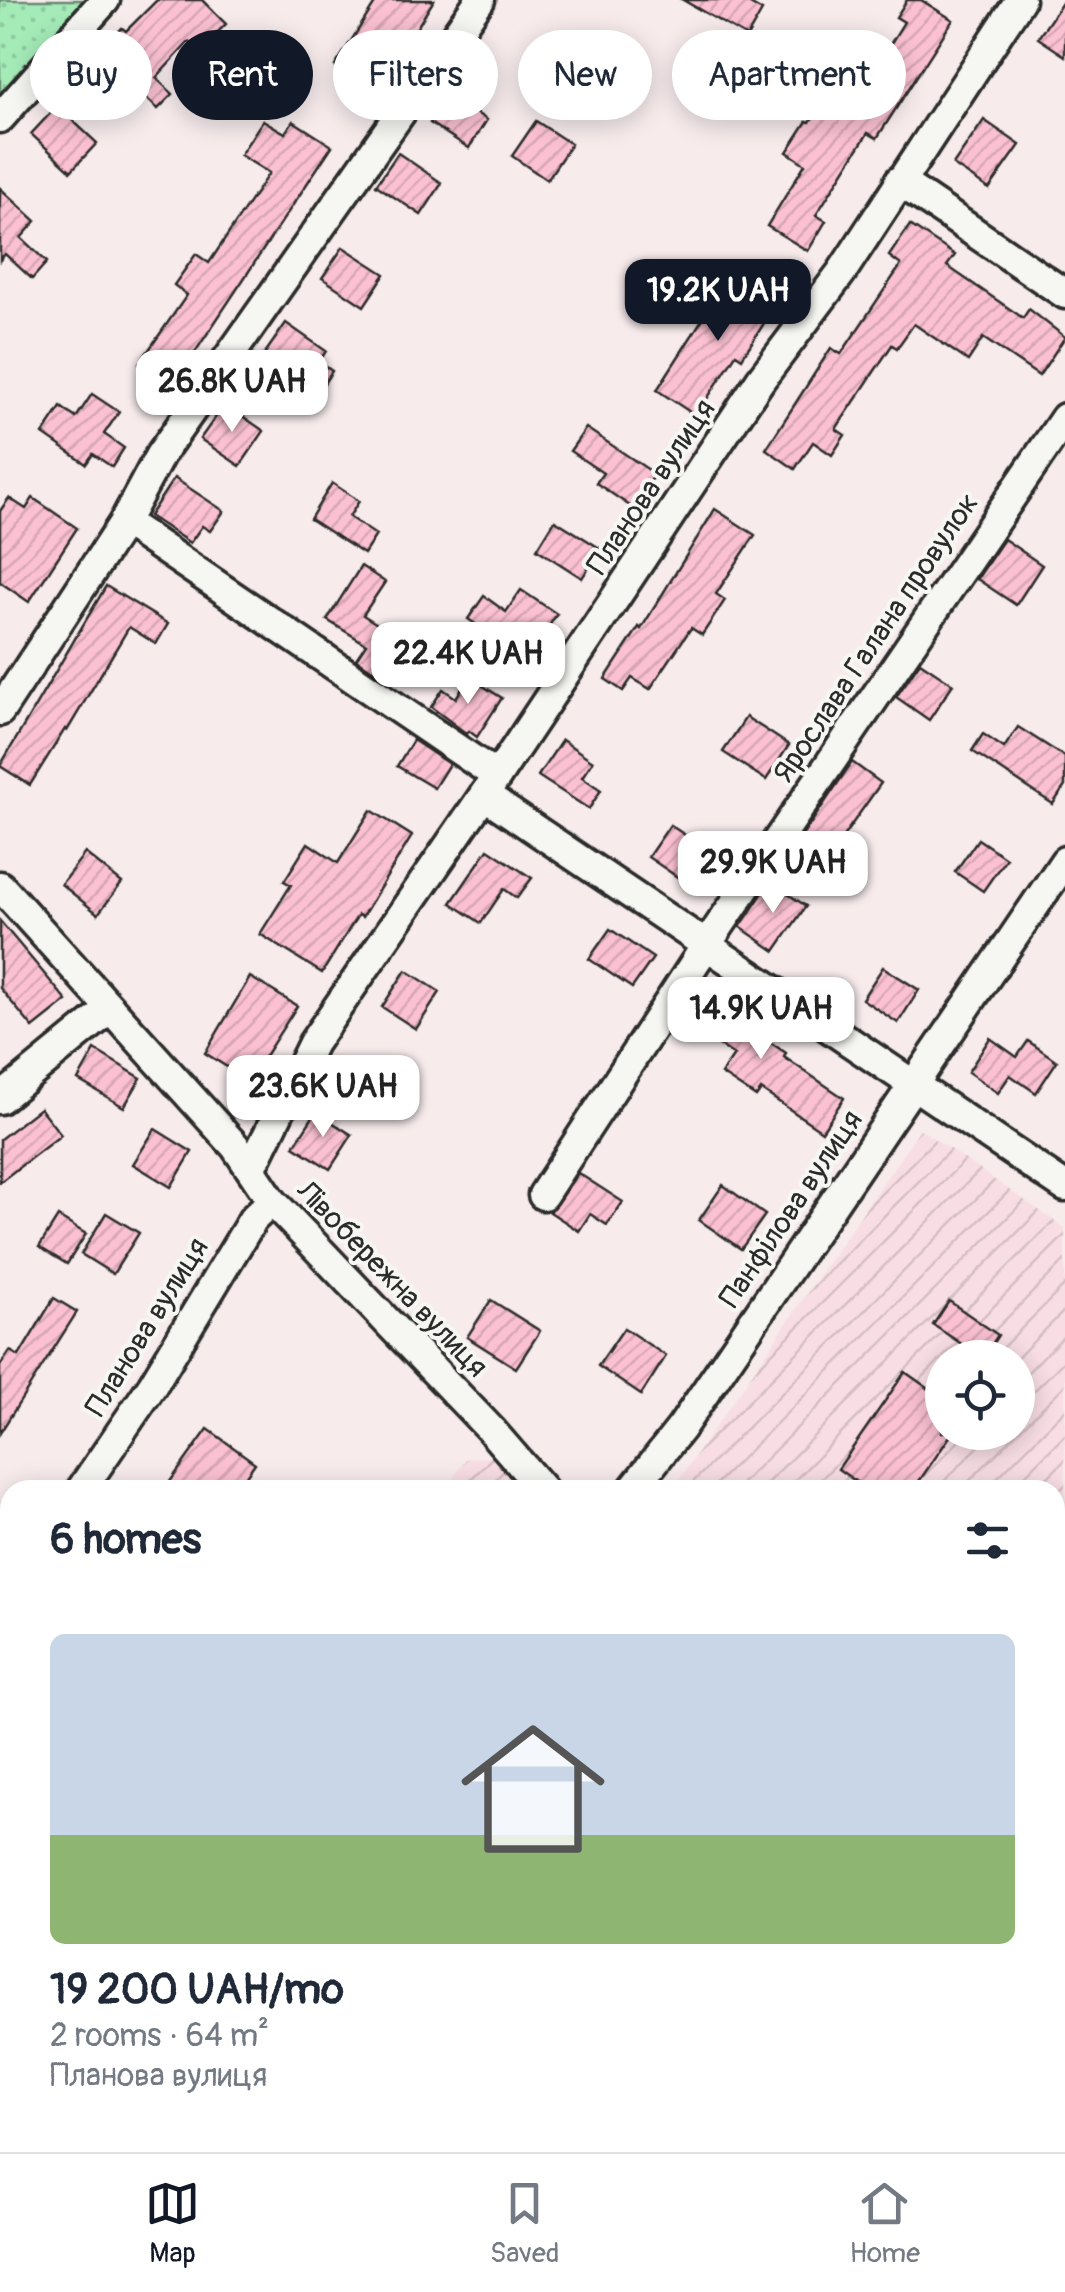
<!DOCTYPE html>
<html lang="en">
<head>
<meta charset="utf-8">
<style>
	body { margin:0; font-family:Pangolin,sans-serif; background:#f6f6f7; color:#1f2937; height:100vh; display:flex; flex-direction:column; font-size:38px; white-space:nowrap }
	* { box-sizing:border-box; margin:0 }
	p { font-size:32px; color:#747a83 }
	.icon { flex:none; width:55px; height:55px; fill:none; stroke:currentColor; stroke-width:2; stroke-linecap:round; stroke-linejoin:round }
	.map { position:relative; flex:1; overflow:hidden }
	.drawer { position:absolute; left:0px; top:1480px; width:1065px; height:672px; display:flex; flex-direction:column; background:#fff; border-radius:30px 30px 0 0; box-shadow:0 5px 25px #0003 }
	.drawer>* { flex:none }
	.top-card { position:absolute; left:30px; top:30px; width:1005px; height:90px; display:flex; gap:20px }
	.controls { position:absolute; left:925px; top:1340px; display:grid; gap:20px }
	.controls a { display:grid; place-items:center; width:110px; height:110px; border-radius:50%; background:#fff; box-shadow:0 5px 25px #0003; font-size:50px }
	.price { position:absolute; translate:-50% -85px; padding:0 22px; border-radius:20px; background:#fff; color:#222; font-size:32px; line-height:65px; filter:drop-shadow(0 2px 5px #0008) }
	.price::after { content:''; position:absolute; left:50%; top:60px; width:30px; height:22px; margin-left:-15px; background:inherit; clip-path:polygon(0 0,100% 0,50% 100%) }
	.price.on { background:#111827; color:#fff }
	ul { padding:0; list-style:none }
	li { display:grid; align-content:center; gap:20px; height:530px; padding:0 50px }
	li span { display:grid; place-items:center; height:310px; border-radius:15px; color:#555 }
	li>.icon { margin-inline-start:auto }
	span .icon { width:180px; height:180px; fill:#fffc; stroke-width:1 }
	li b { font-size:42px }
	h2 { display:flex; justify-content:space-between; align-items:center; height:120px; padding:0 50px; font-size:42px }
	.pill { padding:0 35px; border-radius:45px; background:#fff; box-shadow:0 5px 25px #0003; font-size:35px; line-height:90px }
	.pill.on { background:#111827; color:#fff }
	.tabs { display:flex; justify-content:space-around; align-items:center; height:140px; border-top:2px solid #e0e1e3; background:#fff; font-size:28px; color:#747a83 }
	.tabs a { display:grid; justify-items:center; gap:5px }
	.tabs .on { color:#111827 }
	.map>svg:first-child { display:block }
	.industrial { fill:url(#industrial-furrows); fill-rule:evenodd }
	.grass { fill:url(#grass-dots); stroke:#688b72; stroke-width:2.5 }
	.building { fill:url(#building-hatch); stroke:#2b2b2b; stroke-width:2.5 }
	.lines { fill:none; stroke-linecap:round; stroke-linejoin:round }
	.minor-casing { stroke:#2b2b2b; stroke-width:35 }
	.minor { stroke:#f6f6f2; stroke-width:28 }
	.labels { text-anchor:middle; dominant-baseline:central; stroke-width:8; stroke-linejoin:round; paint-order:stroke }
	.street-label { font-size:30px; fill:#2b2b2b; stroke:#f6f6f2 }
</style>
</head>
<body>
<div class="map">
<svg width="1065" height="2152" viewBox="0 0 1065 2152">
	<defs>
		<pattern id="industrial-furrows" width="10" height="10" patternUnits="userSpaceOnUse" patternTransform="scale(2.5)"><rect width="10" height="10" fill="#f8dee4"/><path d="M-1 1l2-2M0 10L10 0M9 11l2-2" fill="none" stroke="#d5bfc4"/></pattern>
		<pattern id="grass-dots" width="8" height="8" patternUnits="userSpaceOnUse" patternTransform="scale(2.5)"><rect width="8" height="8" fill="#a4ebb8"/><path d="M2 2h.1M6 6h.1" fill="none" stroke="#8dca9e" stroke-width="1.8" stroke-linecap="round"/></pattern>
		<pattern id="building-hatch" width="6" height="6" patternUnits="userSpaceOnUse" patternTransform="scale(2.5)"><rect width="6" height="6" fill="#fbc1d2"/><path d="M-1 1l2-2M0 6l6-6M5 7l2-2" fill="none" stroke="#d7a6b4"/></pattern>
	</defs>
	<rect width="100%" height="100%" fill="#f7ebec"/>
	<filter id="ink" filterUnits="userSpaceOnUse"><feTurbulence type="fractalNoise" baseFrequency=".01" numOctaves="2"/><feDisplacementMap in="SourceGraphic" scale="20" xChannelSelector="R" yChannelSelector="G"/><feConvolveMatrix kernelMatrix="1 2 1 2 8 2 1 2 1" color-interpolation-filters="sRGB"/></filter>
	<g filter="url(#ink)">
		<g class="industrial">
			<path d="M920,1129L1065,1228V1754L1055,1747V1490H672ZM942,1358H1018V1432H942Z"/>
			<path d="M500,1456L530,1490H445L466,1459Z"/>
			<path d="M1055,2131L1065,2144V2152H17L23,2142H1055Z"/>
		</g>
		<path class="grass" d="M0,0H90L0,101Z"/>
		<g class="building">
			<path d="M157,0H202L226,24L199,51L189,42L156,78L173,94L158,109L98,54L122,28L126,31Z"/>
			<path d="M377,0H434L413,34L409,32L373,90L335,66Z"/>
			<path d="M683,0H743L762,11L747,37Z"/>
			<path d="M907,0H921L953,20L877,138L868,133L816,215L826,221L808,251L767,226L805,164L787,152L807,121L810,122L860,42L883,56L904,22L896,17Z"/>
			<path d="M1064,0H1065V56L1038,38Z"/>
			<path d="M594,56L629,78L609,110L574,88Z"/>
			<path d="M448,95L487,120L469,148L430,123Z"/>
			<path d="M57,106L97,143L71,171L31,134Z"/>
			<path d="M263,120L285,133L293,121L332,146L172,387L139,364L187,295L174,285L196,254L209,263L269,173L240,155Z"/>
			<path d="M984,120L1020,145L989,189L953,165Z"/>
			<path d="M536,121L571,144L547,180L512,156Z"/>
			<path d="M398,153L442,183L421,215L376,185Z"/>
			<path d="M0,188L36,221L21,238L47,262L32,279L5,254L0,260Z"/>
			<path d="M910,225L955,255L947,266L1023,318L1029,309L1065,337L1039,376L983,338L968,361L914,324L897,348L892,345L836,429L845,435L832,455L813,442L795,469L766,449L831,348L841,354L901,265L889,256Z"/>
			<path d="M343,247L385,274L364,306L322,278Z"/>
			<path d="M746,276L780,298L742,358L736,354L696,416L657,390L723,287L734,294Z"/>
			<path d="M286,323L326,351L319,362L332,371L317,394L263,356Z"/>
			<path d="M92,394L119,412L104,434L124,448L112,467L93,454L86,464L43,434L61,407L76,418Z"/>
			<path d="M225,404L264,431L240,466L200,439Z"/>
			<path d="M586,428L655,474L633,508L596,483L603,473L570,451Z"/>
			<path d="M174,478L224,511L210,531L202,526L190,543L149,516Z"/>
			<path d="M332,483L359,501L349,517L376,535L364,554L310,519Z"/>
			<path d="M9,498L26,509L33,498L77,528L29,602L0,582V511Z"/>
			<path d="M715,509L755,535L716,594L725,600L702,635L691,628L650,689L632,678L623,691L605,679L639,627L641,629Z"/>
			<path d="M555,520L601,549L582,578L537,549Z"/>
			<path d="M1004,539L1042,565L1016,605L977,579Z"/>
			<path d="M361,566L385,582L363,615L385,629L375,645L395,658L383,677L356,659L366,644L327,620Z"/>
			<path d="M106,586L168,624L156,644L129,627L67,731L65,729L30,785L0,766Z"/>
			<path d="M521,590L557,614L534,648L510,631L503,643L468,619L484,596L506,612Z"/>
			<path d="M920,662L953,684L929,720L896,697Z"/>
			<path d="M469,677L502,698L477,737L469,731L467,734L431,707L443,689L456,698Z"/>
			<path d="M746,717L789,745L766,780L723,752Z"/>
			<path d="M1018,727L1065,757V786L1053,804L972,751L983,734L1004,748Z"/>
			<path d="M413,740L449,764L434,788L397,766Z"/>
			<path d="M562,740L593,761L582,777L601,790L589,809L538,776Z"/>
			<path d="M852,762L881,783L840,841L854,850L840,870L798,842Z"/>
			<path d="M371,810L412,836L362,917L358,915L322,973L260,934L291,885L284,881L308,843L338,863Z"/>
			<path d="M670,825L712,853L689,885L648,857Z"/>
			<path d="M978,839L1006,858L983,891L955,872Z"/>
			<path d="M488,849L532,878L517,898L504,889L481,923L451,903Z"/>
			<path d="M85,853L122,883L98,914L61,884Z"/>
			<path d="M770,882L806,906L775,951L740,927Z"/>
			<path d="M0,921L67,1001L33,1028L0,988Z"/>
			<path d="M610,929L653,958L632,988L589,959Z"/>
			<path d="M883,967L919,990L898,1023L862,999Z"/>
			<path d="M406,970L440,992L416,1029L382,1007Z"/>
			<path d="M250,977L297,1006L249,1081L205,1053Z"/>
			<path d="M699,988L737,1013L734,1018L786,1053L784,1057L844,1098L822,1131L761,1090L756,1097L721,1074L734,1055L679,1018Z"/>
			<path d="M990,1038L1017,1057L1028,1041L1057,1061L1036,1093L1010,1075L998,1093L968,1072Z"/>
			<path d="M95,1050L141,1078L124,1107L78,1080Z"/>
			<path d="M40,1108L61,1135L0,1182V1139Z"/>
			<path d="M316,1112L352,1135L330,1169L294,1146Z"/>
			<path d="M155,1129L192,1152L171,1187L133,1164Z"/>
			<path d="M578,1173L623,1202L607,1225L590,1214L579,1231L550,1212Z"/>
			<path d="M723,1185L765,1215L741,1249L699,1220Z"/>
			<path d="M106,1213L139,1233L113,1274L81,1254Z"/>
			<path d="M58,1217L86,1234L67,1264L39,1247Z"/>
			<path d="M54,1298L77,1312L0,1433V1366L10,1351L19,1356Z"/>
			<path d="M491,1300L540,1331L516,1368L467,1337Z"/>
			<path d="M949,1301L998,1335L983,1358L933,1325Z"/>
			<path d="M624,1328L666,1356L641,1395L598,1366Z"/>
			<path d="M905,1372L942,1398V1432H953L913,1490H868L838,1469Z"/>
			<path d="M208,1429L255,1463L236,1490H164Z"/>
		</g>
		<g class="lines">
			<defs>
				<g id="minor">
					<path d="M0,118L105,0"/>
					<path d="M899,181L1065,294"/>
					<path d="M124,522L497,776"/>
					<path d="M0,711L124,522L160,455L480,0"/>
					<path d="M484,795L1065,1187"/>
					<path d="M0,886L235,1146L272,1201L491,1430L543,1490"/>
					<path d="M0,1099L110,1009"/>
					<path d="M251,1169L313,1043L497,776L761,379L841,273L1020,0"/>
					<path d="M543,1195L707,944L1065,418"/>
					<path d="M81,1490L152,1386L253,1219L272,1201"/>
					<path d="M632,1490L681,1428L1065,861"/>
					<path d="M0,1610L10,1595"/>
					<path d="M1055,1786L1063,1774"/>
					<path d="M1055,2118L1065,2130"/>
				</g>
			</defs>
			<use href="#minor" class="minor-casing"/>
			<use href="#minor" class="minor"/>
		</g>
	</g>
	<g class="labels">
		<g class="street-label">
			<text transform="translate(651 487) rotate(-56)">Планова вулиця</text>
			<text transform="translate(876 638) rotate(-56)">Ярослава Галана провулок</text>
			<text transform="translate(791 1209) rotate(-56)">Панфілова вулиця</text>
			<text transform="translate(392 1279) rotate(46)">Лівобережна вулиця</text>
			<text transform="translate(147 1327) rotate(-58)">Планова вулиця</text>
		</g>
	</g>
</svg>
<div class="controls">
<a><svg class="icon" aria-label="locate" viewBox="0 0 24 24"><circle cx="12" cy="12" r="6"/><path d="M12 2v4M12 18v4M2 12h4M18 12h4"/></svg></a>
</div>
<b class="price on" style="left:718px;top:344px">19.2K UAH</b>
<b class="price" style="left:232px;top:435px">26.8K UAH</b>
<b class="price" style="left:468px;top:707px">22.4K UAH</b>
<b class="price" style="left:773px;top:916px">29.9K UAH</b>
<b class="price" style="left:761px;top:1062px">14.9K UAH</b>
<b class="price" style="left:323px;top:1140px">23.6K UAH</b>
<div class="top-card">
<a class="pill">Buy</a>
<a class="pill on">Rent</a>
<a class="pill">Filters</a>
<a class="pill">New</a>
<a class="pill">Apartment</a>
</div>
<section class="drawer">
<h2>6 homes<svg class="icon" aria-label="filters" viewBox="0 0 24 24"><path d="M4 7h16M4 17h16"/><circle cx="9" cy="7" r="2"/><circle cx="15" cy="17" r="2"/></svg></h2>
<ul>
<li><span style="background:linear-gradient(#c9d6e8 65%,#8fb573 0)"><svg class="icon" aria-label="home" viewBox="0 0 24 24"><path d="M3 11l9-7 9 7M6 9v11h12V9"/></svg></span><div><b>19 200 UAH/mo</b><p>2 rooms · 64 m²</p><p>Планова вулиця</p></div></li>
</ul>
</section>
</div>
<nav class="tabs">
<a class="on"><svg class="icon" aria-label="map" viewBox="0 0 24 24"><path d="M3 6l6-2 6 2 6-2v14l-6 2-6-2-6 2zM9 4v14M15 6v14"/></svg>Map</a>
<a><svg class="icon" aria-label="saved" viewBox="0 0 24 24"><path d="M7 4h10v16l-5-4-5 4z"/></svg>Saved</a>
<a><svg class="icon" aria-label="home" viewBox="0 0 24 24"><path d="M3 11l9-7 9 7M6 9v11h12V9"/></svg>Home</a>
</nav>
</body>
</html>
